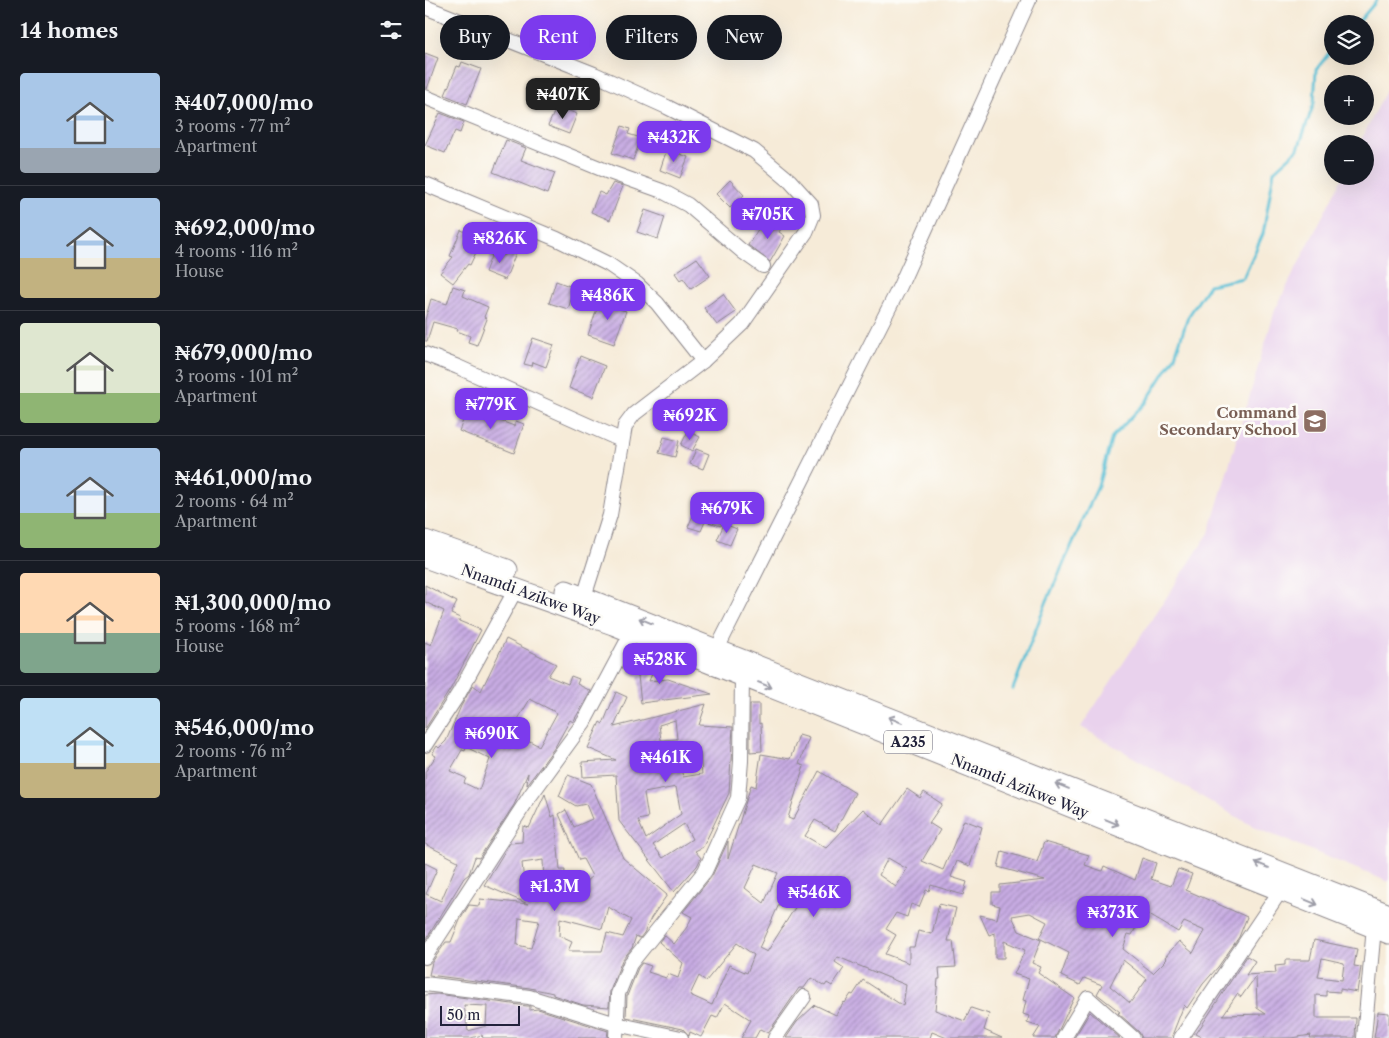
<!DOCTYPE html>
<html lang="en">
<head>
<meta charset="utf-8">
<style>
	body { margin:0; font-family:"Libre Caslon Text",serif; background:#20242c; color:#f1f3f6; height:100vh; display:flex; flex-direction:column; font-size:19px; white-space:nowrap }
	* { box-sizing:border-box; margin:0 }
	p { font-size:16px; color:#9ea1a6 }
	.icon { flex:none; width:28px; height:28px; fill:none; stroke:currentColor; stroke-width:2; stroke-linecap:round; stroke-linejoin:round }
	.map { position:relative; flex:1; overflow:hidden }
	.side { display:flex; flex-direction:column; background:#171b24; width:425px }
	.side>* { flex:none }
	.hud { position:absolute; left:15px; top:15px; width:475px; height:45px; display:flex; gap:10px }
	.tools { position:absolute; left:899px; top:15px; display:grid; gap:10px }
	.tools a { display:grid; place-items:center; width:50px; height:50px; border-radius:50%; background:#171b24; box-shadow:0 5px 20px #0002; font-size:25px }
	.scale { position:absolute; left:15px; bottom:12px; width:80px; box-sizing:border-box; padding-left:5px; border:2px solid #22223b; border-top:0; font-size:14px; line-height:18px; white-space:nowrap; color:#22223b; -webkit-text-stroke:4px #fdfcf7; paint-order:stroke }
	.price { position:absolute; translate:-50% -42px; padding:0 11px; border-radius:10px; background:#7c3aed; color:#fff; font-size:16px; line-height:32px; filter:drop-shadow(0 1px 2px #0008) }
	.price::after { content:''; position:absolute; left:50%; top:30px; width:15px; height:11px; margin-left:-8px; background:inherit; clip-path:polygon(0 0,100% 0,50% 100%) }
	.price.selected { background:#222; color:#fff }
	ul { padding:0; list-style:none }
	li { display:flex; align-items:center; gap:15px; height:125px; padding:0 20px }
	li+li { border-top:1px solid #363941 }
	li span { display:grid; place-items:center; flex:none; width:140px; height:100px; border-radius:5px; color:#555 }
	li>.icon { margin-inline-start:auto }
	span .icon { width:60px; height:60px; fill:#fffc; stroke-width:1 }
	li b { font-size:21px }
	h2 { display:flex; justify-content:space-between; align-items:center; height:60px; padding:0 20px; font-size:21px }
	.tag { padding:0 18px; border-radius:22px; background:#171b24; box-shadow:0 5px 20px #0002; font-size:18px; line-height:45px }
	.tag.selected { background:#7c3aed; color:#fff }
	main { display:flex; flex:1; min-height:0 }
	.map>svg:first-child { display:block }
	.built { fill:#e9d2ed }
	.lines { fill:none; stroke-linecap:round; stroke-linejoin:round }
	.stream { stroke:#58bfd5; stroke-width:3 }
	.building { fill:url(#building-hatch); fill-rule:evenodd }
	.minor-casing { stroke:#8c868a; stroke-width:16 }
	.highway-casing { stroke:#8c868a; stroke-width:23 }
	.minor { stroke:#fff; stroke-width:14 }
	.highway { stroke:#fff; stroke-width:21 }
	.oneway { stroke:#9c9ca7 }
	.labels { text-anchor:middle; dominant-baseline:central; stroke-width:5; stroke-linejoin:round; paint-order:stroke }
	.shield { fill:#fdfcf7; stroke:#646373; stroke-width:1 }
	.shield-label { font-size:14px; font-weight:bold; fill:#22223b }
	.education-label { font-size:15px; font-weight:bold; fill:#785e54; stroke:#fdfcf7; text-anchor:end }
	.street-label { font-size:15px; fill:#22223b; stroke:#fdfcf7 }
</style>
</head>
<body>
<main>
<section class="side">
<h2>14 homes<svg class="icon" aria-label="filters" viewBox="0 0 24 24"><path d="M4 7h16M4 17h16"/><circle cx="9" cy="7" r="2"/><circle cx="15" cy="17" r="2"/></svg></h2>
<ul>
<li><span style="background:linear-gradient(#a9c7e8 75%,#9aa5b1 0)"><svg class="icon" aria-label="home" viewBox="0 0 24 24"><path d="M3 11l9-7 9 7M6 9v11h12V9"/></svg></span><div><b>₦407,000/mo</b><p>3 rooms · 77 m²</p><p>Apartment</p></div></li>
<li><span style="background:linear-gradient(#a9c7e8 60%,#c2b280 0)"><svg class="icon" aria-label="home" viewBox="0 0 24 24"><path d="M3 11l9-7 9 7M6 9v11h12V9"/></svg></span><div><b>₦692,000/mo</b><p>4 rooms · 116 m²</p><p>House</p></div></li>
<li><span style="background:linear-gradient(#dfe7d0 70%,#8fb573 0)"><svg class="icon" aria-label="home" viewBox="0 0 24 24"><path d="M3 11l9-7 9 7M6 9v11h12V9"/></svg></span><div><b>₦679,000/mo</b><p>3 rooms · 101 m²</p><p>Apartment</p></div></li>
<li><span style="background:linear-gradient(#a9c7e8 65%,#8fb573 0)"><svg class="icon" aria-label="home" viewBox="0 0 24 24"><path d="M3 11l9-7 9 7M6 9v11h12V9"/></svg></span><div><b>₦461,000/mo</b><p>2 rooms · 64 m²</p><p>Apartment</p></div></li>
<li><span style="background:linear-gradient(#ffd9b3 60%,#7fa58c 0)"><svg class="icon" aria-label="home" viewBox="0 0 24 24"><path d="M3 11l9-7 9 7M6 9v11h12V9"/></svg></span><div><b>₦1,300,000/mo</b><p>5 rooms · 168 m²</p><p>House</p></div></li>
<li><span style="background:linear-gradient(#bfe0f5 65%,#c2b280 0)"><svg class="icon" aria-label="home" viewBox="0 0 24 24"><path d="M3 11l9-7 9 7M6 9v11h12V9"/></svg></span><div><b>₦546,000/mo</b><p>2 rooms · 76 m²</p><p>Apartment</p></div></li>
</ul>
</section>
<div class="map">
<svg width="964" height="1038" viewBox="0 0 964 1038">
	<defs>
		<pattern id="building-hatch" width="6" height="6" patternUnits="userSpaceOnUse" patternTransform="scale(1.25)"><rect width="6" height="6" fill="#c8ace3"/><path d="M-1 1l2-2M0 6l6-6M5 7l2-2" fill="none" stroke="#a28cb9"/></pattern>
	</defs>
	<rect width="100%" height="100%" fill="#fdfcf7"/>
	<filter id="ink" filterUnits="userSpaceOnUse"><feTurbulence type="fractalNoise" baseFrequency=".02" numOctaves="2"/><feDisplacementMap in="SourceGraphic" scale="10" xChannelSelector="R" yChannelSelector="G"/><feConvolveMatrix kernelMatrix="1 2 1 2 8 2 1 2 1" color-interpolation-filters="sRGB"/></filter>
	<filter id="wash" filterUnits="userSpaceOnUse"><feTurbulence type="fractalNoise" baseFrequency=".0096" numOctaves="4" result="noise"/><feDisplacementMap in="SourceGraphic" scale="20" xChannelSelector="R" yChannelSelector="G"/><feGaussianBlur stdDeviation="1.12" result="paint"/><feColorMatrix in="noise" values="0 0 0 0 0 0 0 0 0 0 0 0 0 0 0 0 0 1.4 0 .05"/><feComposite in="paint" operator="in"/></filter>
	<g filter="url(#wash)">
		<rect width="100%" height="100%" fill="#f6ebd8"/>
		<path class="built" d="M964,85V882L831,828L656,727L784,533L850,310L918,176H940V144H934Z"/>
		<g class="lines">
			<g class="stream">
				<path d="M932,24L952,0"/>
				<path d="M588,689L621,603L673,486L687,437L721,402L750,356L763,317L784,285L818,278L838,234L849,171L873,149L889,103L891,70L908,48"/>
			</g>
		</g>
		<g id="blocks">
			<g class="building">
				<path d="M0,53L13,58L2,89L0,88Z"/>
				<path d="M37,62L56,69L42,104L20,95L32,66L35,67Z"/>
				<path d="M132,106L152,114L144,134L123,126Z"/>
				<path d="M15,113L39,122L35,133L30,131L20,153L0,145Z"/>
				<path d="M197,126L205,129L203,134L216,138L208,160L187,153Z"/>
				<path d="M81,140L101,148L96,160L130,173L122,194L68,172Z"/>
				<path d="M242,149L263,157L255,178L235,170Z"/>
				<path d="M305,180L319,195L305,208L291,194Z"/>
				<path d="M188,183L198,186L185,220L166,212L174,192L181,195Z"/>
				<path d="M220,210L240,217L233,239L212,232Z"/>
				<path d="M350,219L359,224L354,232L360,236L345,262L323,245L337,223L345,228Z"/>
				<path d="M36,230L44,233L42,238L55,244L45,265L43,264L28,283L15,273L28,257L25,256Z"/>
				<path d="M81,250L91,253L80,280L60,272L68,251L79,255Z"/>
				<path d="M272,258L285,276L266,289L258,278L255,280L250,273Z"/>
				<path d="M131,281L150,288L143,309L124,303Z"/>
				<path d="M28,286L40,290L38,296L63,307L59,317L62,319L52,345L43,342L45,336L32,331L33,329L8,322L2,341H0V320L6,299L22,304Z"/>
				<path d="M298,294L311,312L292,325L279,308Z"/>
				<path d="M185,297L197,301L195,309L201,311L189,344L163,335L175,300L183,303Z"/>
				<path d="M108,338L129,345L121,367L108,362L107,366L99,364Z"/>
				<path d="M155,356L180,366L168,397L144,388Z"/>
				<path d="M44,405L52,408L51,412L89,426L91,421L99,424L89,453L34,431Z"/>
				<path d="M263,431L275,437L267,451L256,445Z"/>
				<path d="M239,437L254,441L250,457L234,453Z"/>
				<path d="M271,449L284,454L278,469L265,464Z"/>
				<path d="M288,508L300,512L296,526L283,522Z"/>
				<path d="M269,513L282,517L276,531L263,527Z"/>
				<path d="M299,524L312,529L305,545L292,540Z"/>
				<path d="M0,585L32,602L26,614L35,618L34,621L56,630L26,688L0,729V642L6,645L19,611L0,602Z"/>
				<path d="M81,639L131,664L123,676L143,684L146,676L154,679L152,684L166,691L148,722L145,720L130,747L102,785L103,773L89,805L54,858L50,857L44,874L39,878L0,941V863L12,869L1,894L16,901L33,861L0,844V772L11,756L7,754L12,746L14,748L21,741L36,706L48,685L56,691ZM105,699L132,713L114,746L86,731ZM41,747L65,759L54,790L39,783L41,778L25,771L37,750L40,751Z"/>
				<path d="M211,656L231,664L224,681L243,679L287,694L216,703L213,676L205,673Z"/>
				<path d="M191,692L202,697L189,727L281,704L274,725L308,727L304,793L278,847L270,851L276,858L272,866L249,892L194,821L191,775L158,777L157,762L191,760L163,748L175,722L178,724ZM250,720L252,739L236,740L234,725ZM251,749L275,753L277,774L258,777ZM251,787L256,814L221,839L213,820L223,818L219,793ZM259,824L267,839L238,858L228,845Z"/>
				<path d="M325,704H334V724L336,723L337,751L325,752Z"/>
				<path d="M374,735L384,738L374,764L379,766L363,818L368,820L394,771L430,793L410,831L390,820L380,836L401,848L438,809L457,825L482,789L495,798L499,792L517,804L504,823L515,830L497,861L518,870L539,820L557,827L545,866L532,861L526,877L542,882L538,895L506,885L504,891L501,890L494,907L486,904L482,917L471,913L461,929L471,935L460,954L484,963V947H489L493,931L507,934L514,904L531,908L523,941H528L531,967L514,968L515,979H513L510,1010L540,1021L546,1008L564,1014L559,1030L577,1038H522L507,1032L505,1038H361L372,1022L390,1005L411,1015L419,1002L420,1003L426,994L428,995L438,980L478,1006L481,985L413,957L410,962L419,968L407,986L402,983L400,986L386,978L379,988H374L343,1033L335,1029L330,1038H316L326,1020L300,1003L292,1018L287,1016L276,1037L265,1032L264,1036L258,1029L201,1017L202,996L213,968L217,963L226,966L223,972L241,978L243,974L253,978L258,963L234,942L239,935L249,944L262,927L267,917L258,912L287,876L303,841V859L326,785L331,787L336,754L365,759ZM463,858L482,869L471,887L454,875ZM331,864L353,873L339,903L320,888ZM361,889L376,898L342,952L334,948ZM312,943L329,955L322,973L304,965L287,1005L265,995L274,976L281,981Z"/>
				<path d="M143,775L166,784L198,858L242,895L226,918L219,933L215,938L211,936L207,948L197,960L185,991L184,1007L158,1005L128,995V993L105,988L4,975L7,962L21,942H26L35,920L44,905L54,906L55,899L103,904L59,885L85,843L97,842L98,826L104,828L120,794L127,817L130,815L135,870H140L139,882H160L167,876L158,859L154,860L134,814L141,810L149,827L167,819L161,804L151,806L134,796ZM118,860L119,884L99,882L97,863ZM183,907L206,920L198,937L182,933L177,951H143L147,942L134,936L135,918L177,929ZM94,918L114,921L106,948L92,945Z"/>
				<path d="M619,842L664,855L660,865L677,871L679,866L710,880L717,858L731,863L726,879L746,886L753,869L767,874L761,890L822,917L814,937L793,967L778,984L762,1008L759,1005L746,1038H717L714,1032L693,1013L695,1012L672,994L677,985L659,978L655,985L636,976L644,953L614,938L622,922L605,913L587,916L594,931L616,940L607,963L616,967L613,973L649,998L630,1038H608L615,1027L602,1023L604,1016L598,1014L601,1001L598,1000L604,979L589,974L600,950L579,941V958H570V933L564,935L555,915L572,919L575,906L567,904V892H575V885L620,880L573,867L577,851L612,862ZM719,912L753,932L759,922L780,931L768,953L754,941L740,957L742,959L728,973L698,949L703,934L707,935ZM698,960L722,979L705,1003L685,986Z"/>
				<path d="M889,940L932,949L929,966L936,967L932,992L915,989V992L901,991V996L891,995V1018H931L930,1038H885L886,1035L867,1038H779L771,1034L822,956L830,961L821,975L851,973L850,966L860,965V960H885ZM897,958L919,963L917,980L893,977ZM831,976L832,1008L841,1014L798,1015L812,994L816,997Z"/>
				<path d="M12,994L102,1006H105V1010L113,1009L183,1031L182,1038H58L57,1035L46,1038H0V995ZM39,1005L62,1006L61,1026L43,1031Z"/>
				<path d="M665,1012L695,1038H649Z"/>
				<path d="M953,1012L964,1013V1038H949Z"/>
			</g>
		</g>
	</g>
	<g filter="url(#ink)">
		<use href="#blocks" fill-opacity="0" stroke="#8c868a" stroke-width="1"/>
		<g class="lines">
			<defs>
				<g id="minor">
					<path d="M0,7L169,74L242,107L329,151L365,181L386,204L388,215L381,232L317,324L278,361L209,414L200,426L185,515L159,597"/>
					<path d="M0,97L184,172L237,191L263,205L318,252L338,266"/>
					<path d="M0,184L132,239L183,264L212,284L232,303L278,361"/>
					<path d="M0,354L33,367L196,440"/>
					<path d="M292,649L475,286L604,0"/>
					<path d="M0,745L34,693L91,589"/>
					<path d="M0,957L105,796L159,722L207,632"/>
					<path d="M0,984L104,997L191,1024L256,1038"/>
					<path d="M191,1038L193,994L205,964L280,871L313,798L316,761L317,676"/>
					<path d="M350,1038L379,997"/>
					<path d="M639,1038L663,998L708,1038"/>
					<path d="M756,1038L856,890"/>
					<path d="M939,1038L949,927"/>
				</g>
				<g id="highway">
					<path d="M0,541L82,570"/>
					<path d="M0,557L188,624L964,933"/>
					<path d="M141,591L964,915"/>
				</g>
			</defs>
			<use href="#minor" class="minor-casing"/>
			<use href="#highway" class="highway-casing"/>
			<use href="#minor" class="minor"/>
			<use href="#highway" class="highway"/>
		</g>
		<defs><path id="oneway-shaft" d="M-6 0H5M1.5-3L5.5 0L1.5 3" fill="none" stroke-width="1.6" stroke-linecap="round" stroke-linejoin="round" transform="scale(1.25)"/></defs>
		<g class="oneway">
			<use href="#oneway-shaft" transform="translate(221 621) rotate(-158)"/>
			<use href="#oneway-shaft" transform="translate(340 685) rotate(22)"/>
			<use href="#oneway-shaft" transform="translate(470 720) rotate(-158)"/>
			<use href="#oneway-shaft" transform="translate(637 786) rotate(-158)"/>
			<use href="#oneway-shaft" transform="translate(687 822) rotate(22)"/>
			<use href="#oneway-shaft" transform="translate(837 865) rotate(-158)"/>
			<use href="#oneway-shaft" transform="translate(886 902) rotate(22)"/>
		</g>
	</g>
	<defs>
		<symbol id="school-square" viewBox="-11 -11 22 22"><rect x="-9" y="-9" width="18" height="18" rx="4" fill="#8d6e63" stroke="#fdfcf7"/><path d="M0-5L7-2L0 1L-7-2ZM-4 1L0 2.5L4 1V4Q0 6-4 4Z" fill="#fff"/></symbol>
	</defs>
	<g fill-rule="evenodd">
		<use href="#school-square" x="876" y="407" width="28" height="28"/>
	</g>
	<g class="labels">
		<rect class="shield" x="459" y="730.5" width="48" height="23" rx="4"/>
		<g class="shield-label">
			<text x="483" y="742">A235</text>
		</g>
		<g class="education-label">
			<text x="872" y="412">Command<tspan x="872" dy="17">Secondary School</tspan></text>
		</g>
		<g class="street-label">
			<text transform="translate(106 594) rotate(20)">Nnamdi Azikwe Way</text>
			<text transform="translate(595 786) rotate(22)">Nnamdi Azikwe Way</text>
		</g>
	</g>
</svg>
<div class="tools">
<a><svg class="icon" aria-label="layers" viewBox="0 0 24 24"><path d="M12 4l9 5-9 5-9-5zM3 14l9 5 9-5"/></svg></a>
<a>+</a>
<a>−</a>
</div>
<div class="scale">50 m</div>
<b class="price selected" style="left:138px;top:120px">₦407K</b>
<b class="price" style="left:249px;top:163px">₦432K</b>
<b class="price" style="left:343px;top:240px">₦705K</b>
<b class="price" style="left:75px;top:264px">₦826K</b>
<b class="price" style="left:183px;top:321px">₦486K</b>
<b class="price" style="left:66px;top:430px">₦779K</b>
<b class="price" style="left:265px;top:441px">₦692K</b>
<b class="price" style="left:302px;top:534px">₦679K</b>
<b class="price" style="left:235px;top:685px">₦528K</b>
<b class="price" style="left:67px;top:759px">₦690K</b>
<b class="price" style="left:241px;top:783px">₦461K</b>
<b class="price" style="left:130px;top:912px">₦1.3M</b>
<b class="price" style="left:389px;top:918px">₦546K</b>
<b class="price" style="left:688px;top:938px">₦373K</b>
<div class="hud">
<a class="tag">Buy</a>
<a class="tag selected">Rent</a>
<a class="tag">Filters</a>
<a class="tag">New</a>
</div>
</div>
</main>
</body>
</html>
